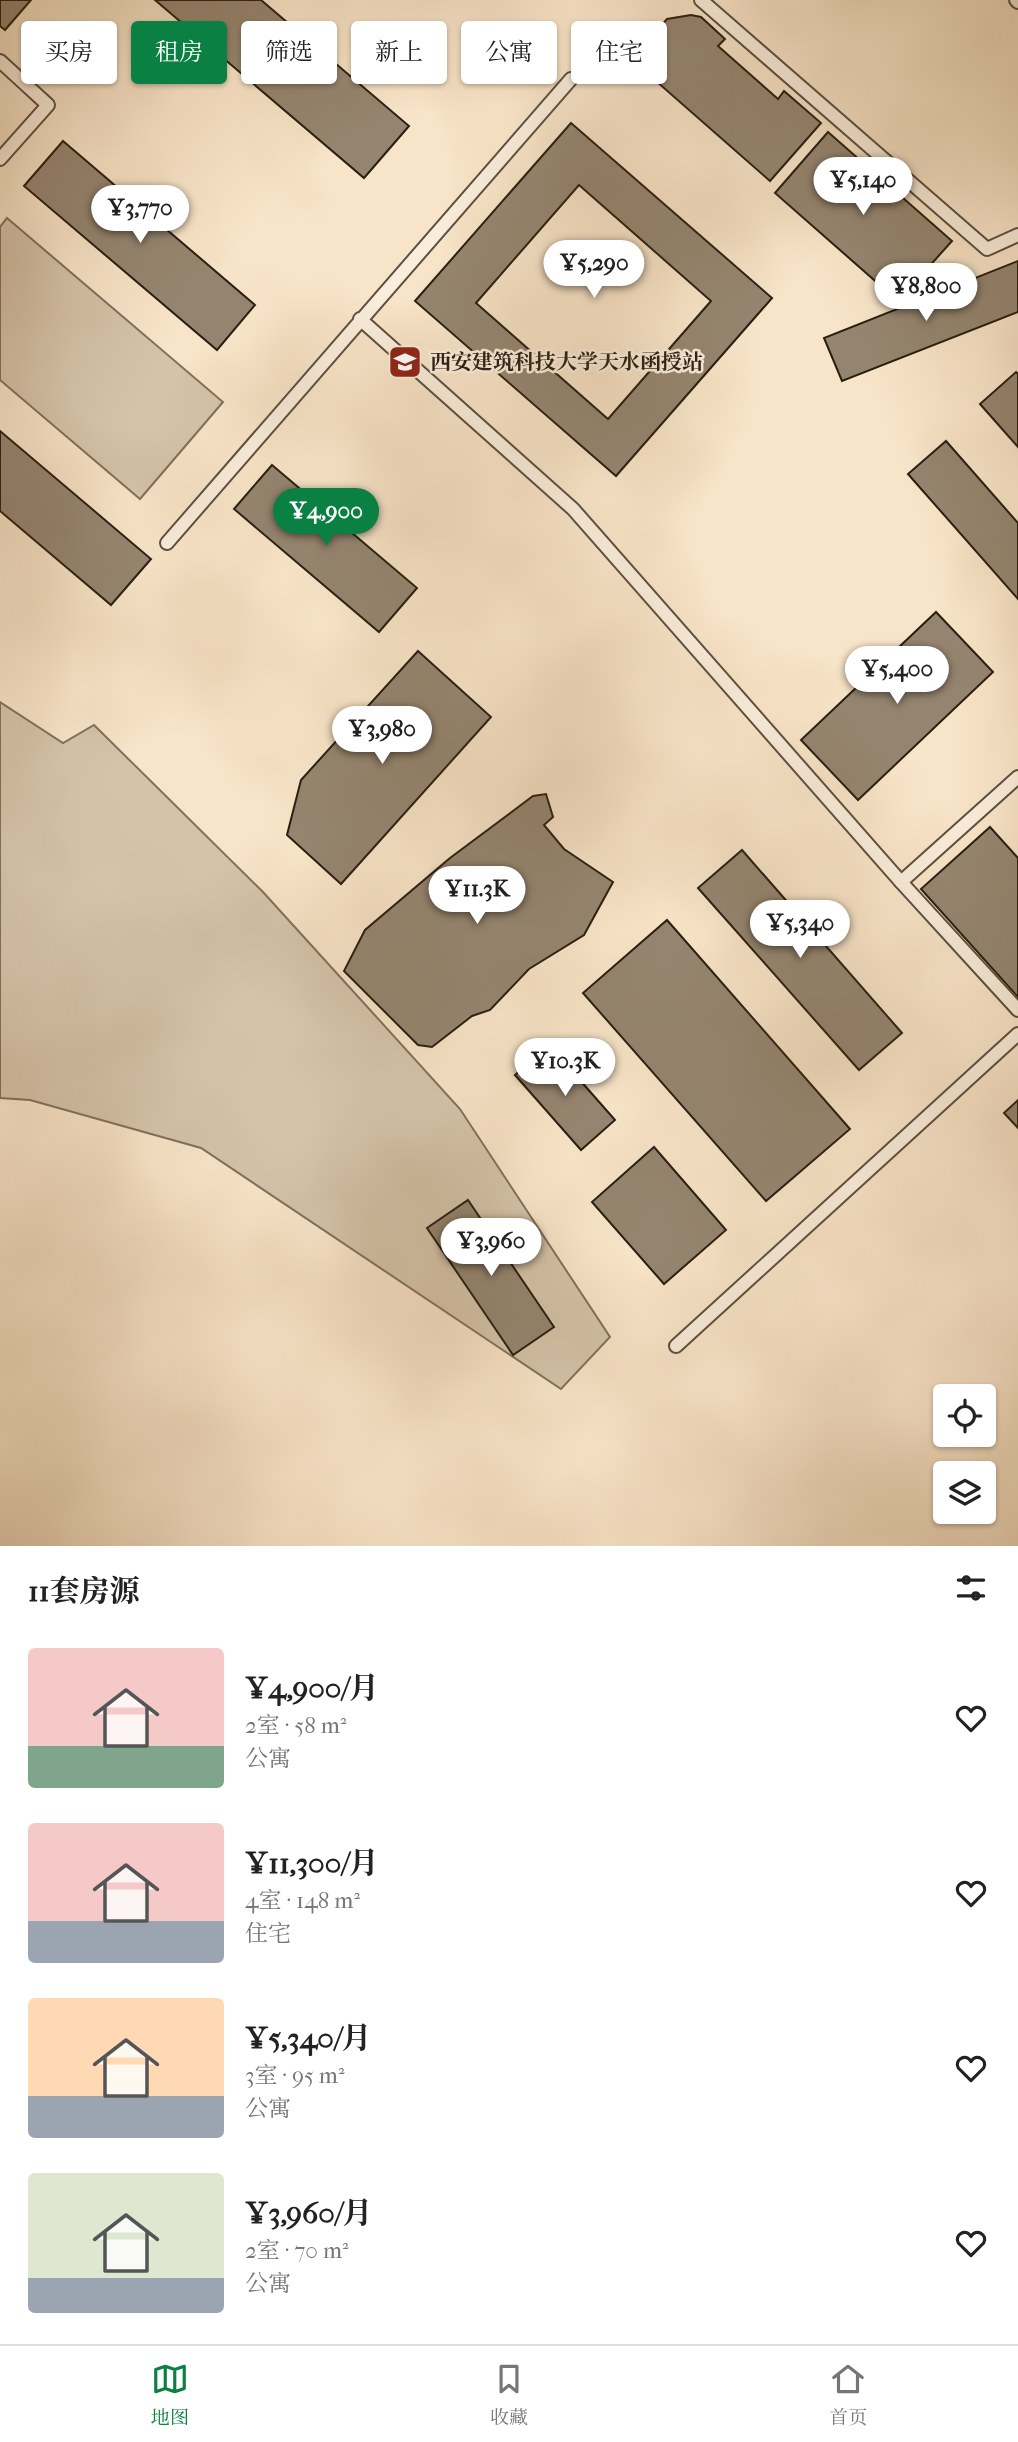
<!DOCTYPE html>
<html lang="zh">
<head>
<meta charset="utf-8">
<style>
	body { margin:0; font-family:"IM FELL French Canon","Noto Serif SC",serif; background:#f2f2f2; color:#222; height:100vh; display:flex; flex-direction:column; font-size:26px; white-space:nowrap }
	* { box-sizing:border-box; margin:0 }
	p { font-size:23px; color:#767676 }
	.icon { flex:none; width:38px; height:38px; fill:none; stroke:currentColor; stroke-width:2; stroke-linecap:round; stroke-linejoin:round }
	.map { position:relative; height:1546px; overflow:hidden }
	.drawer { display:flex; flex-direction:column; background:#fff; flex:1 }
	.drawer>* { flex:none }
	.banner { position:absolute; left:21px; top:21px; width:976px; height:63px; display:flex; gap:14px }
	.fabs { position:absolute; left:933px; top:1384px; display:grid; gap:14px }
	.fabs a { display:grid; place-items:center; width:63px; height:63px; border-radius:7px; background:#fff; box-shadow:0 2px 5px #0004; font-size:35px }
	.price { position:absolute; translate:-50% -60px; padding:0 16px; border-radius:24px; background:#fff; color:#222; font-size:23px; line-height:46px; filter:drop-shadow(0 2px 4px #0008) }
	.price::after { content:''; position:absolute; left:50%; top:42px; width:21px; height:16px; margin-left:-10px; background:inherit; clip-path:polygon(0 0,100% 0,50% 100%) }
	.price.selected { background:#0b8043; color:#fff }
	ul { padding:0; list-style:none }
	li { display:flex; align-items:center; gap:21px; height:175px; padding:0 28px }
	li span { display:grid; place-items:center; flex:none; width:196px; height:140px; border-radius:7px; color:#555 }
	li>.icon { margin-inline-start:auto }
	span .icon { width:84px; height:84px; fill:#fffc; stroke-width:1 }
	li b { font-size:30px }
	h2 { display:flex; justify-content:space-between; align-items:center; height:84px; padding:0 28px; font-size:30px }
	.tag { padding:0 24px; border-radius:7px; background:#fff; box-shadow:0 2px 5px #0004; font-size:24px; line-height:63px }
	.tag.selected { background:#0b8043; color:#fff }
	.dock { display:flex; justify-content:space-around; align-items:center; height:98px; border-top:2px solid #e0e0e0; background:#fff; font-size:19px; color:#767676 }
	.dock a { display:grid; justify-items:center; gap:4px }
	.dock .selected { color:#0b8043 }
	.map>svg:first-child { display:block }
	.green { fill:#d5c3a9; stroke:#7f715d; stroke-width:2 }
	.building { fill:#958570; stroke:#291f11; stroke-width:2; fill-rule:evenodd }
	.lines { fill:none; stroke-linecap:round; stroke-linejoin:round }
	.service-casing { stroke:#5d503f; stroke-width:16 }
	.service { stroke:#faeddb; stroke-width:12 }
	.labels { text-anchor:middle; dominant-baseline:central; stroke-width:5; stroke-linejoin:round; paint-order:stroke }
	.poi-label { font-size:21px; font-weight:bold; fill:#291f11; stroke:#faeddb; text-anchor:start }
</style>
</head>
<body>
<div class="map">
<svg width="1018" height="1546" viewBox="0 0 1018 1546">
	<rect width="100%" height="100%" fill="#f8e4c8"/>
	<filter id="stains"><feTurbulence type="fractalNoise" baseFrequency=".00286" numOctaves="4"/><feColorMatrix values="0 0 0 0 .2 0 0 0 0 .09 0 0 0 0 .02 0 0 0 .5 -.17"/></filter>
	<radialGradient id="worn" r=".72"><stop offset=".6" stop-color="#630" stop-opacity="0"/><stop offset="1" stop-color="#630" stop-opacity=".3"/></radialGradient>
	<g class="green">
		<path d="M7,218L223,402L140,499L0,380V227Z"/>
		<path d="M0,702L63,743L94,725L263,892L460,1109L610,1337L561,1389L201,1148L30,1100L0,1098Z"/>
	</g>
	<g class="building">
		<path d="M0,0H31L5,30L0,26Z"/>
		<path d="M155,0H261L409,126L364,178Z"/>
		<path d="M691,15L701,17L725,39L718,46L778,99L784,91L821,123L770,181L632,60L667,19Z"/>
		<path d="M571,123L772,298L616,476L415,301ZM579,185L711,301L608,419L476,303Z"/>
		<path d="M828,132L952,241L898,301L775,193Z"/>
		<path d="M63,141L255,305L217,350L24,186Z"/>
		<path d="M1018,261V312L842,381L824,338Z"/>
		<path d="M1016,372L1018,374V447L980,404Z"/>
		<path d="M0,431L151,559L111,605L0,511Z"/>
		<path d="M946,441L1018,523V599L908,474Z"/>
		<path d="M272,465L417,588L379,632L234,509Z"/>
		<path d="M936,612L993,672L858,800L801,740Z"/>
		<path d="M418,651L491,717L341,884L287,835L301,780Z"/>
		<path d="M546,794L553,817L544,825L564,849L613,882L584,935L529,969L490,1010L472,1016L432,1047L418,1045L344,971L365,930L450,858L533,796Z"/>
		<path d="M990,827L1018,858V997L921,889Z"/>
		<path d="M742,850L902,1033L859,1070L698,888Z"/>
		<path d="M667,920L850,1129L766,1201L583,993Z"/>
		<path d="M549,1045L615,1120L581,1150L515,1075Z"/>
		<path d="M1018,1100V1128L1004,1113Z"/>
		<path d="M654,1147L726,1230L664,1284L592,1202Z"/>
		<path d="M468,1200L554,1327L513,1355L427,1228Z"/>
	</g>
	<g class="lines">
		<defs>
			<g id="service">
				<path d="M701,0L987,249L1018,235"/>
				<path d="M1016,0L1018,2"/>
				<path d="M0,61L48,105L0,159"/>
				<path d="M360,319L573,509L901,882L1018,1010"/>
				<path d="M167,543L571,79"/>
				<path d="M901,882L1018,777"/>
				<path d="M676,1346L1018,1034"/>
			</g>
		</defs>
		<use href="#service" class="service-casing"/>
		<use href="#service" class="service"/>
	</g>
	<defs>
		<symbol id="university-square" viewBox="-11 -11 22 22"><rect x="-9" y="-9" width="18" height="18" rx="4" fill="#8f2418" stroke="#faeddb"/><path d="M0-5L7-2L0 1L-7-2ZM-4 1L0 2.5L4 1V4Q0 6-4 4Z" fill="#fff"/></symbol>
	</defs>
	<g fill-rule="evenodd">
		<use href="#university-square" x="386" y="343" width="38" height="38"/>
	</g>
	<g class="labels">
		<g class="poi-label">
			<text x="430" y="362">西安建筑科技大学天水函授站</text>
		</g>
	</g>
	<rect width="100%" height="100%" filter="url(#stains)"/>
	<rect width="100%" height="100%" fill="url(#worn)"/>
</svg>
<div class="fabs">
<a><svg class="icon" aria-label="locate" viewBox="0 0 24 24"><circle cx="12" cy="12" r="6"/><path d="M12 2v4M12 18v4M2 12h4M18 12h4"/></svg></a>
<a><svg class="icon" aria-label="layers" viewBox="0 0 24 24"><path d="M12 4l9 5-9 5-9-5zM3 14l9 5 9-5"/></svg></a>
</div>
<b class="price" style="left:863px;top:217px">¥5,140</b>
<b class="price" style="left:140px;top:245px">¥3,770</b>
<b class="price" style="left:594px;top:300px">¥5,290</b>
<b class="price" style="left:926px;top:323px">¥8,800</b>
<b class="price selected" style="left:326px;top:548px">¥4,900</b>
<b class="price" style="left:897px;top:706px">¥5,400</b>
<b class="price" style="left:382px;top:766px">¥3,980</b>
<b class="price" style="left:477px;top:926px">¥11.3K</b>
<b class="price" style="left:800px;top:960px">¥5,340</b>
<b class="price" style="left:565px;top:1098px">¥10.3K</b>
<b class="price" style="left:491px;top:1278px">¥3,960</b>
<div class="banner">
<a class="tag">买房</a>
<a class="tag selected">租房</a>
<a class="tag">筛选</a>
<a class="tag">新上</a>
<a class="tag">公寓</a>
<a class="tag">住宅</a>
</div>
</div>
<section class="drawer">
<h2>11套房源<svg class="icon" aria-label="filters" viewBox="0 0 24 24"><path d="M4 7h16M4 17h16"/><circle cx="9" cy="7" r="2"/><circle cx="15" cy="17" r="2"/></svg></h2>
<ul>
<li><span style="background:linear-gradient(#f6c9c9 70%,#7fa58c 0)"><svg class="icon" aria-label="home" viewBox="0 0 24 24"><path d="M3 11l9-7 9 7M6 9v11h12V9"/></svg></span><div><b>¥4,900/月</b><p>2室 · 58 m²</p><p>公寓</p></div><svg class="icon" aria-label="heart" viewBox="0 0 24 24"><path d="M12 20l-8-8c-3-5 5-10 8-4 3-6 11-1 8 4z"/></svg></li>
<li><span style="background:linear-gradient(#f6c9c9 70%,#9aa5b1 0)"><svg class="icon" aria-label="home" viewBox="0 0 24 24"><path d="M3 11l9-7 9 7M6 9v11h12V9"/></svg></span><div><b>¥11,300/月</b><p>4室 · 148 m²</p><p>住宅</p></div><svg class="icon" aria-label="heart" viewBox="0 0 24 24"><path d="M12 20l-8-8c-3-5 5-10 8-4 3-6 11-1 8 4z"/></svg></li>
<li><span style="background:linear-gradient(#ffd9b3 70%,#9aa5b1 0)"><svg class="icon" aria-label="home" viewBox="0 0 24 24"><path d="M3 11l9-7 9 7M6 9v11h12V9"/></svg></span><div><b>¥5,340/月</b><p>3室 · 95 m²</p><p>公寓</p></div><svg class="icon" aria-label="heart" viewBox="0 0 24 24"><path d="M12 20l-8-8c-3-5 5-10 8-4 3-6 11-1 8 4z"/></svg></li>
<li><span style="background:linear-gradient(#dfe7d0 75%,#9aa5b1 0)"><svg class="icon" aria-label="home" viewBox="0 0 24 24"><path d="M3 11l9-7 9 7M6 9v11h12V9"/></svg></span><div><b>¥3,960/月</b><p>2室 · 70 m²</p><p>公寓</p></div><svg class="icon" aria-label="heart" viewBox="0 0 24 24"><path d="M12 20l-8-8c-3-5 5-10 8-4 3-6 11-1 8 4z"/></svg></li>
</ul>
</section>
<nav class="dock">
<a class="selected"><svg class="icon" aria-label="map" viewBox="0 0 24 24"><path d="M3 6l6-2 6 2 6-2v14l-6 2-6-2-6 2zM9 4v14M15 6v14"/></svg>地图</a>
<a><svg class="icon" aria-label="saved" viewBox="0 0 24 24"><path d="M7 4h10v16l-5-4-5 4z"/></svg>收藏</a>
<a><svg class="icon" aria-label="home" viewBox="0 0 24 24"><path d="M3 11l9-7 9 7M6 9v11h12V9"/></svg>首页</a>
</nav>
</body>
</html>
